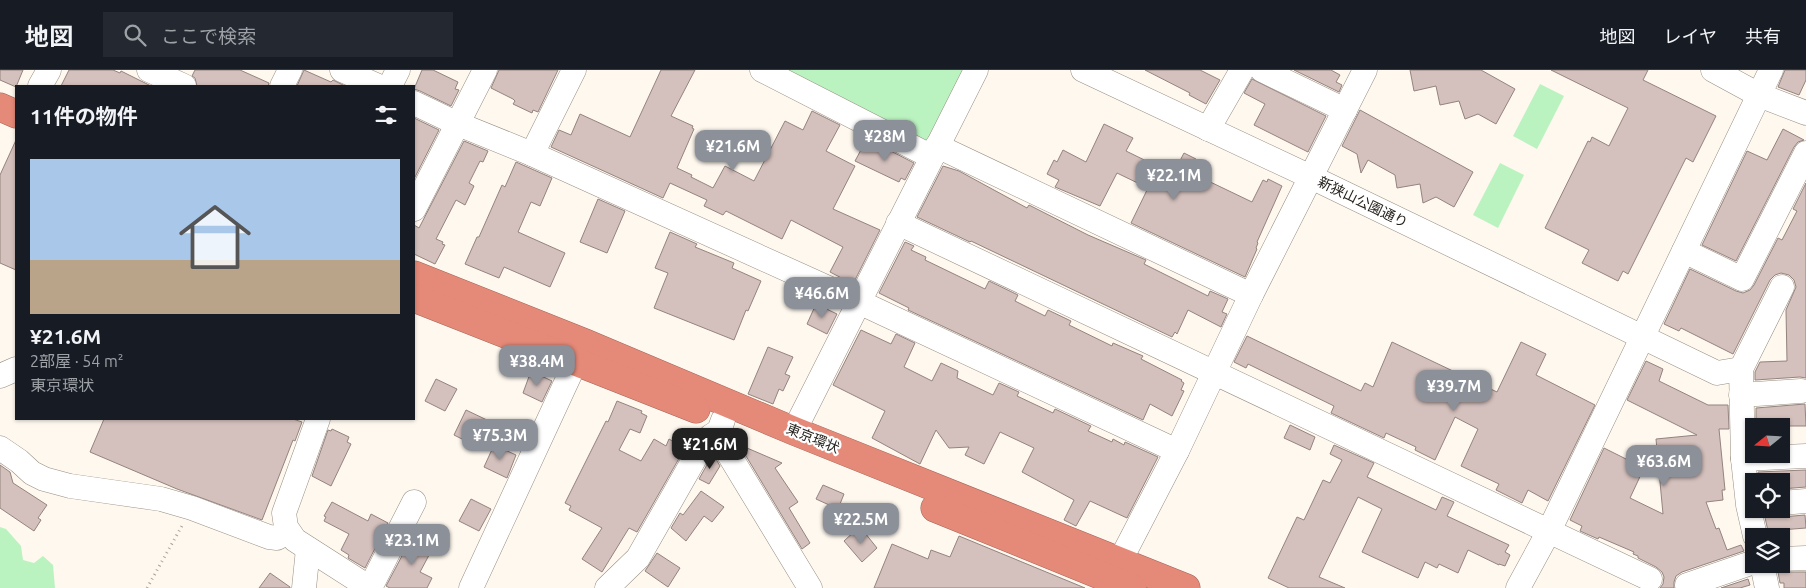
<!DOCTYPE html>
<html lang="ja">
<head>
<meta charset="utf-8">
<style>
	body { margin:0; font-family:Ubuntu,"Noto Sans JP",sans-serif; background:#242831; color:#f1f3f6; height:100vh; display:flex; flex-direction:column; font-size:19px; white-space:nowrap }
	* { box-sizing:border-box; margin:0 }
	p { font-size:16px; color:#9ea1a6 }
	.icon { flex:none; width:28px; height:28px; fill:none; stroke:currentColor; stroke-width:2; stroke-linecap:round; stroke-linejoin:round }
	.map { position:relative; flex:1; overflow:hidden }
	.details { position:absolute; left:15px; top:15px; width:400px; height:335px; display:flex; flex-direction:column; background:#171b24; border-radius:0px; box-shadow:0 1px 4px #0004 }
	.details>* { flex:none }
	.needle { width:32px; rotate:252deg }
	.controls { position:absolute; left:1745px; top:348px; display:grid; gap:10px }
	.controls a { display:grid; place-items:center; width:45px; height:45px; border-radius:0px; background:#171b24; box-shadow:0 1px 4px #0004; font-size:25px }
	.price { position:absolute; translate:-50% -42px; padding:0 11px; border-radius:10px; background:#8c9099; color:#fff; font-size:16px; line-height:32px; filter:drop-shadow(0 1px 2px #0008) }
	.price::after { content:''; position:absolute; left:50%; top:30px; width:15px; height:11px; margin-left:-8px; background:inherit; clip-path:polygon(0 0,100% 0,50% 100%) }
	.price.active { background:#222; color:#fff }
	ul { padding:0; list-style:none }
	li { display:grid; align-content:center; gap:10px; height:265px; padding:0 15px }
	li span { display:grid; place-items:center; height:155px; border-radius:0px; color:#555 }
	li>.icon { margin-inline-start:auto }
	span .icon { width:90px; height:90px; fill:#fffc; stroke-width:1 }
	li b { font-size:21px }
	h2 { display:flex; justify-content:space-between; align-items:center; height:60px; padding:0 15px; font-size:21px }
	header { display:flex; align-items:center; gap:30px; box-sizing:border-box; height:70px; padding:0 25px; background:#171b24; border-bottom:1px solid #363941 }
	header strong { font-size:24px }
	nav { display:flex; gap:28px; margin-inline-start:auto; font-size:18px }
	.search { width:350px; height:45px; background:#242831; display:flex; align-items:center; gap:12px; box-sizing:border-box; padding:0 18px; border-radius:0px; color:#9ea1a6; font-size:19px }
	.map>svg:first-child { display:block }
	.green { fill:#bbf3c0 }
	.building { fill:#d4c0bd; stroke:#94837f }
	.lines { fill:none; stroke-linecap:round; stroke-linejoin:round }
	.minor-casing { stroke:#988e81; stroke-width:25 }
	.highway-casing { stroke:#a26558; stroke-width:29 }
	.path { stroke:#a8a39c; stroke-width:3; stroke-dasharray:1 4; stroke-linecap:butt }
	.minor { stroke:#fff; stroke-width:24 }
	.highway { stroke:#e58978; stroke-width:28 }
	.labels { text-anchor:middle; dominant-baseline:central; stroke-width:4.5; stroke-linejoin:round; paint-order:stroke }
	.street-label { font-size:14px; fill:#27231e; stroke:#fff }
</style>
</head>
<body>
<header>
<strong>地図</strong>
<div class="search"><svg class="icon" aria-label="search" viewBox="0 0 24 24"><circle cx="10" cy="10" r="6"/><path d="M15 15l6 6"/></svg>ここで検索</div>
<nav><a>地図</a><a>レイヤ</a><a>共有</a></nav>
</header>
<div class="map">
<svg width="1806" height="518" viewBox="0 0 1806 518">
	<rect width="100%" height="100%" fill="#fef8ef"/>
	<g class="green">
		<path d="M779,0H967L932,70L922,74Z"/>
		<path d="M1540,14L1564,26L1537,79L1513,66Z"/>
		<path d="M1500,93L1524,105L1498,158L1473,145Z"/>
		<path d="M0,457L6,459L21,476L23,490L34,493L43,486L53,495L55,518H0Z"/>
	</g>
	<g class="building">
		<path d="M0,0H23L16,17L0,10Z"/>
		<path d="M69,0H113L120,3L121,1L151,16H61Z"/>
		<path d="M195,0H240L269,13L268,16H197L195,8L192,6Z"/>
		<path d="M304,0L331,12L333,10L345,16H297Z"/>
		<path d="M422,0H433L458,12L455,19L459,20L451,36L420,21L414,19Z"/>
		<path d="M499,0H558L538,42L533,40L532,43L513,34L515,31L513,29L491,18Z"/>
		<path d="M661,0H695L671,46L693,56L692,58L694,59L677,98L692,105L691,107L713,118L725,96L754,111L785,51L803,60L812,41L840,55L826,81L855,96L833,139L880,160L853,214L830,202L843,177L791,150L782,169L726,141L723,145L704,136L707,130L670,113L663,128L551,77L559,60L571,65L580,44L630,67Z"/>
		<path d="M1145,0H1200L1220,10L1206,34L1189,25L1190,23Z"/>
		<path d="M1294,0H1331L1340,5L1336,12L1342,15L1339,22Z"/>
		<path d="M1410,0H1481L1515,19L1496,54L1478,44L1465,49L1459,31L1440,35L1436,16L1414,21Z"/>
		<path d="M1551,0H1648L1643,10L1716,46L1693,92L1686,88L1628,204L1623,201L1618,211L1582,193L1589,180L1545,158L1588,71L1590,72L1592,67L1609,76L1628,38Z"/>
		<path d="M1785,0H1806V10L1799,25L1778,17Z"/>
		<path d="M1252,9L1326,46L1308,82L1254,55L1265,34L1244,23Z"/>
		<path d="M1360,40L1473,102L1454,137L1436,127L1423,133L1420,114L1397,118L1395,105L1368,90L1361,103L1357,84L1342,76Z"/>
		<path d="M414,48L439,60L414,109Z"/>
		<path d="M1104,54L1133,68L1126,81L1173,104L1184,83L1196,89L1192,97L1204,103L1202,108L1252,132L1263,110L1267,112L1268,109L1282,116L1257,172L1258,173L1256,178L1257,179L1245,207L1131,153L1148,118L1117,103L1100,136L1055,117L1059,110L1047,104L1054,90L1057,92L1063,80L1086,92Z"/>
		<path d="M1783,59L1804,70L1798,72L1794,77L1736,191L1702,175L1747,81L1767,90Z"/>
		<path d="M16,70V200L0,193V105Z"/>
		<path d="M464,71L488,81L483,92L480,91L469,113L474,116L465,135L456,130L436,169L443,172L442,174L445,175L435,194L414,184V155L419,158Z"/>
		<path d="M869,73L884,81L885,78L914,93L905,110L901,108L899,112L855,91L862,78L866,80Z"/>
		<path d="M516,92L552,108L540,136L531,132L518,162L565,183L550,217L504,197L499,208L465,194L477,167H479L502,115L505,117Z"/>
		<path d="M943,96L959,101L1027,138L1029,135L1088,165L1146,190L1144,194L1208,226L1210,221L1228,229L1222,242L1227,244L1221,257L1188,240L1177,264L1175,262L1172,267L1170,266L971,171L970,172L917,147Z"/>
		<path d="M1806,113V308L1800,307L1755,310V302L1760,292L1787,291L1786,240L1796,217L1794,210L1789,205L1781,203L1775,205L1770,210L1733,284L1681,258L1679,261L1664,254L1690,199L1736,221L1743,223L1750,220L1754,215L1778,168L1782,170L1797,141L1793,139Z"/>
		<path d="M598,129L625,141L607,183L580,172Z"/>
		<path d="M670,162L697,174L695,177L734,193L732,198L761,211L748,241L746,240L734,270L654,238L668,203L655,198Z"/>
		<path d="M905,172L914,176L911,180L926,187L925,190L985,219L989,211L1018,225L1015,231L1045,246L1048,240L1071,251L1069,255L1112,276L1113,273L1143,286L1141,289L1182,310L1181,311L1184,313L1181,320L1184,321L1172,346L1150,334L1143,350L908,240L909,238L879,223Z"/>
		<path d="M816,234L837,244L827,264L807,254Z"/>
		<path d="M861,260L891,274L896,264L915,273L904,297L932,311L941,293L958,301L957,308L993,325L999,313L1019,322L1017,326L1053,343L1055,339L1091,356L1088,361L1112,372L1113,369L1124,375L1125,372L1158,387L1127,448L1090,431L1076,456L1064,450L1074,430L1022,402L1034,378L1000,362L984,394L965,385L969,377L949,378L936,360L920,394L872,368L885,341L833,315Z"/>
		<path d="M1247,266L1361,321L1365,313L1373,317L1392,272L1497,322L1521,272L1546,284L1536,305L1595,335L1548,431L1528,420L1522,433L1496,420L1499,414L1461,396L1478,359L1455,347L1435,390L1415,380L1416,377L1386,363L1384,368L1331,343L1334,336L1248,294L1246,298L1234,292Z"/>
		<path d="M768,277L793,287L785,304L790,306L783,321L779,319L773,334L748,324Z"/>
		<path d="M1646,291L1663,299L1659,311L1708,335H1728L1729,359H1719L1725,420H1722L1723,430L1706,432L1716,459L1719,458L1727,480L1741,475L1744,481L1682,502L1676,506L1674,512V518H1660L1663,514L1664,507L1662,502L1656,497L1638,488V486L1633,484L1634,482L1599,467L1598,469L1580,461L1582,456L1570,450L1604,378L1644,398L1630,428L1663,444L1656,369L1697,365L1627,330Z"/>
		<path d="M531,301L552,311L542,332L523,323Z"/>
		<path d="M436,309L457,319L445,341L425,331Z"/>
		<path d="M617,331L642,341L641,343L647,346L640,363L630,359L619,380L641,391L654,369L666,376L669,369L685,378L637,462L629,458L602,502L582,489L602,458L569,440L571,436L565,433L606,351L608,352Z"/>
		<path d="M1805,334L1806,356H1756V338Z"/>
		<path d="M466,340L487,350V355L476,376L454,365Z"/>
		<path d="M104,349H293L302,352L295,371L293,370L262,450L177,419L90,382Z"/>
		<path d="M1290,355L1315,367L1310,380L1284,368Z"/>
		<path d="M332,359L349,367L347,372L351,374L331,416L312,406L328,360L331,361Z"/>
		<path d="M494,375L516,385L507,408L484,397Z"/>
		<path d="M1334,375L1374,393L1367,407L1436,440L1442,427L1454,432L1447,446L1509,475L1505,482L1510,485L1505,496L1499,494V495L1468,480L1458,503L1439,494L1437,498L1425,492L1418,508L1362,482L1382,439L1358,427L1319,507L1345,518H1289L1268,508L1297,447L1304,450L1323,410L1330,413L1342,390L1330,384Z"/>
		<path d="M747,378L782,393L775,398L798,432L789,438L810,473L802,479L743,381Z"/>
		<path d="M713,384L720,396L709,414L699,409Z"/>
		<path d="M0,395L10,402L13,413L47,435L38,448L41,450L34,461L0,438Z"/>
		<path d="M1806,400V417L1781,419V411H1759L1758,402Z"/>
		<path d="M823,415L844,424L838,439L816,429Z"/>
		<path d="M701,421L724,437L712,452L704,446L686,471L671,458L680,443L683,445Z"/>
		<path d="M471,429L491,439L479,461L459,451Z"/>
		<path d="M332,432L368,451L371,444L388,453L365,498L348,488L349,485L341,480L349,464L324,451L326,447L324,446Z"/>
		<path d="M1764,443H1772L1782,447L1805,445L1806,458L1768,461Z"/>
		<path d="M857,459L862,465L865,463L877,478L862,492L844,471Z"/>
		<path d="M959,466L1085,518H874L892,474L928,489L931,480L950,487Z"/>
		<path d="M412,467L418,469L423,467L435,474L420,502L432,508L427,518H390L386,516Z"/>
		<path d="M657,483L680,498L668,517L645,501Z"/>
		<path d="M1778,502H1806V518H1784V513H1780Z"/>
		<path d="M270,503L290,517V518H259Z"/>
		<path d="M1748,509L1750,515L1740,518H1721Z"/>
	</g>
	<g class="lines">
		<defs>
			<g id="minor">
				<path d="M149,0L184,16"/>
				<path d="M342,0L378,16"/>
				<path d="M762,0L932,87"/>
				<path d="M1083,0L1311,107L1717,303L1741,299"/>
				<path d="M1262,0L1345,40"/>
				<path d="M1713,0L1759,25L1806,43"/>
				<path d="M40,16L49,0"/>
				<path d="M282,16L290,0"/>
				<path d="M390,16L398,0"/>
				<path d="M414,33L458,54L532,84L859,232L1177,381"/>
				<path d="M1208,59L1242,0"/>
				<path d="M937,76L1251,225"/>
				<path d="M532,84L574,0"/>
				<path d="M414,139L485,0"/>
				<path d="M898,153L1650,509"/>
				<path d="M1684,181L1742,209L1806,83"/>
				<path d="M0,306L16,299"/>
				<path d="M1741,325L1801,321"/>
				<path d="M318,349L284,443L286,457L295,470L370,518"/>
				<path d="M723,350L719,361L722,373L810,518"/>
				<path d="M794,361L976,0"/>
				<path d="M0,378L19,391L32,403L44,409L70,416L161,429L192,438L269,467L277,468L288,462"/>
				<path d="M1743,389L1806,386"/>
				<path d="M1781,433L1806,431"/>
				<path d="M1755,466L1748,435L1743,389L1741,299L1782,217"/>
				<path d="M1781,489L1806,488"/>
				<path d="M1120,491L1177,381L1251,225L1365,0"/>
				<path d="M1762,494L1767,518"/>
				<path d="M1687,515L1754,492"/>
				<path d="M304,518L308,479"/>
				<path d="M370,518L414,432"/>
				<path d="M471,518L584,274"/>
				<path d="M607,518L638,488L704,372L711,366L719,361"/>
				<path d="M1518,518L1549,461L1771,0"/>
			</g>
			<g id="highway">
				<path d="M0,37L16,44"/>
				<path d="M414,205L585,273L794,361L1186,518"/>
				<path d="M414,228L696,339"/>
				<path d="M935,438L1132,518"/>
			</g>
		</defs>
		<use href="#minor" class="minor-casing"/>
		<use href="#highway" class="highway-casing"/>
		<path class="path" d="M147,518L183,454"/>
		<use href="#minor" class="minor"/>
		<use href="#highway" class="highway"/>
	</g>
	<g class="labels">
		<g class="street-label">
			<text transform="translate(1363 132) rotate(26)">新狭山公園通り</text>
			<text transform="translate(813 368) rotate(22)">東京環状</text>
		</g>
	</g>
</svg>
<div class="controls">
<a><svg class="needle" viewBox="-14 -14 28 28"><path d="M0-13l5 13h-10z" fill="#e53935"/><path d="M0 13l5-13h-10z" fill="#9ea1a6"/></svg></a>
<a><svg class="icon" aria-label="locate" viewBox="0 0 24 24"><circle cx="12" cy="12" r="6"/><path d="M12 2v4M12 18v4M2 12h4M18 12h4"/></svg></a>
<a><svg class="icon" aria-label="layers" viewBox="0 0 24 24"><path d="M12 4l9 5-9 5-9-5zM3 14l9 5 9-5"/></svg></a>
</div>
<b class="price" style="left:885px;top:92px">¥28M</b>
<b class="price" style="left:733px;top:102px">¥21.6M</b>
<b class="price" style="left:1174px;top:131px">¥22.1M</b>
<b class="price" style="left:822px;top:249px">¥46.6M</b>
<b class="price" style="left:537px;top:317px">¥38.4M</b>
<b class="price" style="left:1454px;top:342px">¥39.7M</b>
<b class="price" style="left:500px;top:391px">¥75.3M</b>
<b class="price active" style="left:710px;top:400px">¥21.6M</b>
<b class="price" style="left:1664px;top:417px">¥63.6M</b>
<b class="price" style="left:861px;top:475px">¥22.5M</b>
<b class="price" style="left:412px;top:496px">¥23.1M</b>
<section class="details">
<h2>11件の物件<svg class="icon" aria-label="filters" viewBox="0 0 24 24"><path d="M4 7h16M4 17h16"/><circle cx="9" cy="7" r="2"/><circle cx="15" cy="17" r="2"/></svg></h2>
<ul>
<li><span style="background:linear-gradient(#a9c7e8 65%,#b9a48a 0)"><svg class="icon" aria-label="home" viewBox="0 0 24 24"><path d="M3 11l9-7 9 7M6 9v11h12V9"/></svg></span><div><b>¥21.6M</b><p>2部屋 · 54 m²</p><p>東京環状</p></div></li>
</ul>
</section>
</div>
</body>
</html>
